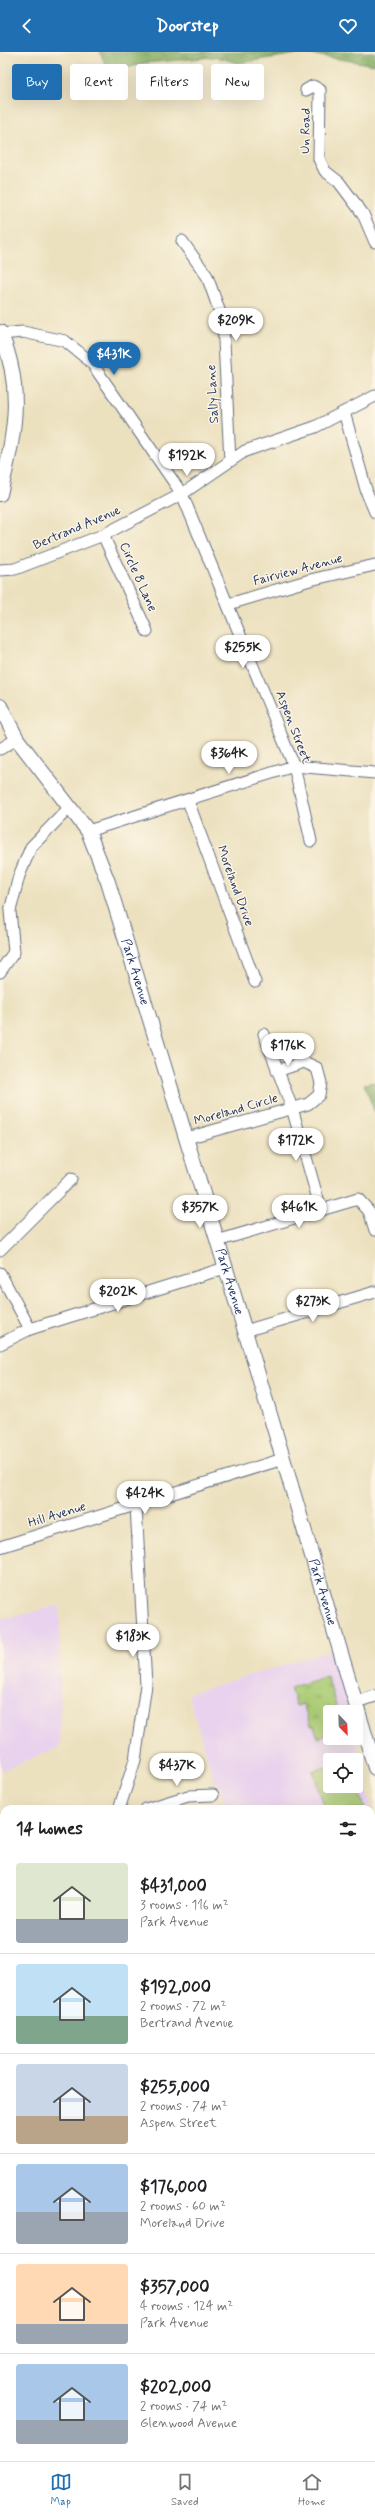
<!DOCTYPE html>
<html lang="en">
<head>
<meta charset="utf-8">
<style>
	body { margin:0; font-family:Mynerve,sans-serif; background:#f2f2f2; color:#202124; height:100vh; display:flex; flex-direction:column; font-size:15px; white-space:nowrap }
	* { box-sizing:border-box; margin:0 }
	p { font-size:13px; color:#757577 }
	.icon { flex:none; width:22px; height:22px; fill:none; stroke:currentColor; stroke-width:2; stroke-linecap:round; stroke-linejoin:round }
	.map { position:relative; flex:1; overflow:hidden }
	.sheet { position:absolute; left:0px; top:1753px; width:375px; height:656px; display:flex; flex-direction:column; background:#fff; border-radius:12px 12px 0 0; box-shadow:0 4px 16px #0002 }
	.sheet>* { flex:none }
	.hud { position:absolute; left:12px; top:12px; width:351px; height:36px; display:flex; gap:8px }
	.needle { width:26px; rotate:157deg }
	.controls { position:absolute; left:323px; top:1653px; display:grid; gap:8px }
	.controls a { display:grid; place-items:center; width:40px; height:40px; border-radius:4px; background:#fff; box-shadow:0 4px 16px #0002; font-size:20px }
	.price { position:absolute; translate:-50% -34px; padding:0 9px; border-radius:14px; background:#fff; color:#222; font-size:13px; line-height:26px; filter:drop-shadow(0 1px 2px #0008) }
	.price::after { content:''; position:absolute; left:50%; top:24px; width:12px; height:9px; margin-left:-6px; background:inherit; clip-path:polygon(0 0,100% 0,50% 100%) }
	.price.selected { background:#1f6fb2; color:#fff }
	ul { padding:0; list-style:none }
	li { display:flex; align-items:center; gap:12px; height:100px; padding:0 16px }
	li+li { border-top:1px solid #e0e0e0 }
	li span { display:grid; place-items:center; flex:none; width:112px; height:80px; border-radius:4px; color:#555 }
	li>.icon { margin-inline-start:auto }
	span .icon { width:48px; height:48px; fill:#fffc; stroke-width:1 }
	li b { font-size:17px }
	h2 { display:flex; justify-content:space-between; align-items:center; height:48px; padding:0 16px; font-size:17px }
	.pill { padding:0 14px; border-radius:4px; background:#fff; box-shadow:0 4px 16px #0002; font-size:14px; line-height:36px }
	.pill.selected { background:#1f6fb2; color:#fff }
	header { display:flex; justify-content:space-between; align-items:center; height:52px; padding:0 16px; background:#1f6fb2; color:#fff; font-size:18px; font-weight:700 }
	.tabs { display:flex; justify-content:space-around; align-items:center; height:56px; border-top:1px solid #e0e0e0; background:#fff; font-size:11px; color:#757577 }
	.tabs a { display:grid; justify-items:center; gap:2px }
	.tabs .selected { color:#1f6fb2 }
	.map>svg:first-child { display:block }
	.built { fill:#e9d2ee; fill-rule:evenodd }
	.grass { fill:url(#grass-tufts); stroke:#637e6a }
	.forest { fill:url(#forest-crowns); stroke:#527062 }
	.garden { fill:#abcc75; stroke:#637e6a }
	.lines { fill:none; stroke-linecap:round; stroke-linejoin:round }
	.minor-casing { stroke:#646d80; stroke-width:13 }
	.tertiary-casing { stroke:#646d80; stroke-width:16 }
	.secondary-casing { stroke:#646d80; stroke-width:18 }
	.minor { stroke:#fff; stroke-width:11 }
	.tertiary { stroke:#fff; stroke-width:14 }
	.secondary { stroke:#fde4d0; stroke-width:16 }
	.labels { text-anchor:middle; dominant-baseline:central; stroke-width:3; stroke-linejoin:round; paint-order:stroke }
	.street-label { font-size:13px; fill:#1b2f5e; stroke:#fcf5e5 }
</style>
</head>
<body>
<header><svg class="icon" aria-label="back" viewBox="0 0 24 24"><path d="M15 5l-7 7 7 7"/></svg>Doorstep<svg class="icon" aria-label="heart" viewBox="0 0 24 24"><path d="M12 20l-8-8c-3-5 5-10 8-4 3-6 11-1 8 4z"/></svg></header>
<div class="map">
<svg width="375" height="2409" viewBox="0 0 375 2409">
	<defs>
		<pattern id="grass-tufts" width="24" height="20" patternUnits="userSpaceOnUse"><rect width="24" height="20" fill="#abcc75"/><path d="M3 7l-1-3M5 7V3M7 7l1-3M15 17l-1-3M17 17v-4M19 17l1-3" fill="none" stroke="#8aa663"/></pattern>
		<pattern id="forest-crowns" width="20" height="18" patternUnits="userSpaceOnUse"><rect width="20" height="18" fill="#88b066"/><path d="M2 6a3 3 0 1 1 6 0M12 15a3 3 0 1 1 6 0" fill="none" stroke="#6e9057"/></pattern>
	</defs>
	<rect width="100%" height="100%" fill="#fcf5e5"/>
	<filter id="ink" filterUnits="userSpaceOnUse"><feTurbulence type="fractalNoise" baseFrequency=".025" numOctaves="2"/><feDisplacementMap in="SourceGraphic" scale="8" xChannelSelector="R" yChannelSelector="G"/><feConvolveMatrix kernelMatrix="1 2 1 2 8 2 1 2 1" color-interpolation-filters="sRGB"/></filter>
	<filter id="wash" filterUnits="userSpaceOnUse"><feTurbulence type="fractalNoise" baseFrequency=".012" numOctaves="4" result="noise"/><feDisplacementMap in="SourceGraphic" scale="16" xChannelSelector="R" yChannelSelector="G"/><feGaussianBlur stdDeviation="0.9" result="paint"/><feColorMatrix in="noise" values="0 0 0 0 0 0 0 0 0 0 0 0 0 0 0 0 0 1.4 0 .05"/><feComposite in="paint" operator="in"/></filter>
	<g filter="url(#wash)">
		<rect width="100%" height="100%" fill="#ece1bf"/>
		<g class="built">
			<path d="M60,1553V1695L0,1719V1568Z"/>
			<path d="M332,1598L350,1660H330V1686H356L360,1714L375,1768V1807L371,1809V1757H226L219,1730L215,1731L188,1642ZM330,1708H356V1734H330Z"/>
			<path d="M116,2405H230L231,2409H118Z"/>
		</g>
		<g class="grass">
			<path d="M327,1624L338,1660H330V1682L318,1686L314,1673H310L303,1652L296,1654L290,1636Z"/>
			<path d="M116,2405H153L154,2409H118Z"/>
			<path d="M193,2405H215L216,2409H194Z"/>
		</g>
		<g class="forest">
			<path d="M100,0H375V13L303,1L239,11L215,5L145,11L109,21Z"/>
			<path d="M375,1030V1061L364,1032Z"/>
		</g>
		<path class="garden" d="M330,1714V1734H356V1725L365,1757H325L313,1719Z"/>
	</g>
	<g filter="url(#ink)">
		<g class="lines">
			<defs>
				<g id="minor">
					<path d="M306,38L313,34L320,38L319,107L325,119L339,130L363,162L375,190"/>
					<path d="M182,189L207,224L223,269L230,409"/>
					<path d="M1,282L23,280L65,289L91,310L182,442L294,714L311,789"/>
					<path d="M344,360L367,441L375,460"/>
					<path d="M103,483L147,579"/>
					<path d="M0,518L15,517L103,483L182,442L245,399L315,375L375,344"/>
					<path d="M229,552L310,528L375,513"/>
					<path d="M0,697L17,687"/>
					<path d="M188,749L255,930"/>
					<path d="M88,779L294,714L375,721"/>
					<path d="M0,920L14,900L10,859L19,824L31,795L70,755"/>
					<path d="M264,982L292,1056L321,1158"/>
					<path d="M187,1086L308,1052L319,1043L321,1031L317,1016L304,1010L277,1019"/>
					<path d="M217,1189L358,1147L369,1159L375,1178"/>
					<path d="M0,1198L71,1127"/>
					<path d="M0,1221L30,1277"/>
					<path d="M245,1279L375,1240"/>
					<path d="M0,1292L30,1277L225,1216"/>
					<path d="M0,1495L283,1407"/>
					<path d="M355,1651L375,1644"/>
					<path d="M119,1757L135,1708L146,1633L136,1454"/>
					<path d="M146,1757L188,1744L213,1743"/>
					<path d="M0,1783L4,1793"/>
					<path d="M371,1813L375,1811"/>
					<path d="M0,1935L4,1933"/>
					<path d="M0,2398L3,2409"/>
					<path d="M235,2405L236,2409"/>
				</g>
				<g id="tertiary">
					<path d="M0,280C25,337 14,384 0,442"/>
					<path id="s1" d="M0,654L17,687L88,779L108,830L255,1312L375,1716"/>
				</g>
				<g id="secondary">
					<path d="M371,2038L375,2037"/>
					<path d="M371,2062L375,2075"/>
					<path d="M0,2155L4,2153"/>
				</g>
			</defs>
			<use href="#minor" class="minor-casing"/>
			<use href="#tertiary" class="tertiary-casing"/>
			<use href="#secondary" class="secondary-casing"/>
			<use href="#minor" class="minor"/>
			<use href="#tertiary" class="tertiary"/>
			<use href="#secondary" class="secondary"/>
		</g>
	</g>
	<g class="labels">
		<g class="street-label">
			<text transform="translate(306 79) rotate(-89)">Un Road</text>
			<text transform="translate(213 342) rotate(-93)">Sally Lane</text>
			<text transform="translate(77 476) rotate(-23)">Bertrand Avenue</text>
			<text transform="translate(298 518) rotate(-15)">Fairview Avenue</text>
			<text transform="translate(138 525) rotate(66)">Circle 8 Lane</text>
			<text transform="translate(293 675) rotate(69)">Aspen Street</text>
			<text transform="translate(235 834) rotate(70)">Moreland Drive</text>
			<text stroke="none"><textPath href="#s1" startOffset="302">Park Avenue</textPath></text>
			<text transform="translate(236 1058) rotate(-16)">Moreland Circle</text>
			<text stroke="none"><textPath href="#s1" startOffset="626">Park Avenue</textPath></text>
			<text transform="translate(57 1463) rotate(-17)">Hill Avenue</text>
			<text stroke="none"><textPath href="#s1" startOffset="950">Park Avenue</textPath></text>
		</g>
	</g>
</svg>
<div class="controls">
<a><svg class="needle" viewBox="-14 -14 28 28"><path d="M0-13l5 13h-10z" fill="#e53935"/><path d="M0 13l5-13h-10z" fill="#757577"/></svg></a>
<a><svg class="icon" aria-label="locate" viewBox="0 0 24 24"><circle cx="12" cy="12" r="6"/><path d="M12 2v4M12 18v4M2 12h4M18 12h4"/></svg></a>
</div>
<b class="price" style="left:236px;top:290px">$209K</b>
<b class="price selected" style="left:114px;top:324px">$431K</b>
<b class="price" style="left:187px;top:425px">$192K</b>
<b class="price" style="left:243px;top:617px">$255K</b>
<b class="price" style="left:229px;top:723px">$364K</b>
<b class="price" style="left:288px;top:1015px">$176K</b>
<b class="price" style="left:296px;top:1110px">$172K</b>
<b class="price" style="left:200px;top:1177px">$357K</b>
<b class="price" style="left:299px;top:1177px">$461K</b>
<b class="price" style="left:118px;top:1261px">$202K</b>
<b class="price" style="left:313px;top:1271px">$273K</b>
<b class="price" style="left:145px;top:1463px">$424K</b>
<b class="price" style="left:133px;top:1606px">$183K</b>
<b class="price" style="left:177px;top:1735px">$437K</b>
<div class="hud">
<a class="pill selected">Buy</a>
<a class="pill">Rent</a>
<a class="pill">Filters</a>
<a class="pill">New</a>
</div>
<section class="sheet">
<h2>14 homes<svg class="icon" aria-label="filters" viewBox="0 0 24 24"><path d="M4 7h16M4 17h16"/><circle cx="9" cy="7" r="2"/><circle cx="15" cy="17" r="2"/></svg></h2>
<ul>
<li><span style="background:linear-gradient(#dfe7d0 70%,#9aa5b1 0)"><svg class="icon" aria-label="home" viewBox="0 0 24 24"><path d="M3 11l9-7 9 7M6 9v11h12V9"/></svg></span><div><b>$431,000</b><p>3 rooms · 116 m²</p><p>Park Avenue</p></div></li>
<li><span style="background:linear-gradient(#bfe0f5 65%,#7fa58c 0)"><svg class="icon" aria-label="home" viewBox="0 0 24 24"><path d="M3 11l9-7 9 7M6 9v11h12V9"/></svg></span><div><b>$192,000</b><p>2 rooms · 72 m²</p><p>Bertrand Avenue</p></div></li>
<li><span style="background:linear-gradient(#c9d6e8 65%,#b9a48a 0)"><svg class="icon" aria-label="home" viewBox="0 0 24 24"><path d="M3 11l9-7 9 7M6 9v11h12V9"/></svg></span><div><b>$255,000</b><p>2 rooms · 74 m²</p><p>Aspen Street</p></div></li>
<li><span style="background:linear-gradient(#a9c7e8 60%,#9aa5b1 0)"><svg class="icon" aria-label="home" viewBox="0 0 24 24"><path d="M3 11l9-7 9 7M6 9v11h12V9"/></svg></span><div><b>$176,000</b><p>2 rooms · 60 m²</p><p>Moreland Drive</p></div></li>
<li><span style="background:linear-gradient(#ffd9b3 75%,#9aa5b1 0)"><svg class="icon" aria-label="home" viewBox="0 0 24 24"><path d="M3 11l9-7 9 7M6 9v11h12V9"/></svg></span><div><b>$357,000</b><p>4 rooms · 124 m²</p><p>Park Avenue</p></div></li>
<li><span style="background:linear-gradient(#a9c7e8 70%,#9aa5b1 0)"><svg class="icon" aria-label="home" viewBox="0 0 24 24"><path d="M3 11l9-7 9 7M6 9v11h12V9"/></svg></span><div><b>$202,000</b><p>2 rooms · 74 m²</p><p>Glenwood Avenue</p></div></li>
</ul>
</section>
</div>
<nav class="tabs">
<a class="selected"><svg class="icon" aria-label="map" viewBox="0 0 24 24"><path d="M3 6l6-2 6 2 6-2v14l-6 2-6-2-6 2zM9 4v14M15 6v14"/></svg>Map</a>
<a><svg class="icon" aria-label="saved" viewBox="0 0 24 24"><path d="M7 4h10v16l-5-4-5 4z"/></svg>Saved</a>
<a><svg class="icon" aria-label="home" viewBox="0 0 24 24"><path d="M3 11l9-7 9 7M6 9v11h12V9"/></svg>Home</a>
</nav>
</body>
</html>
